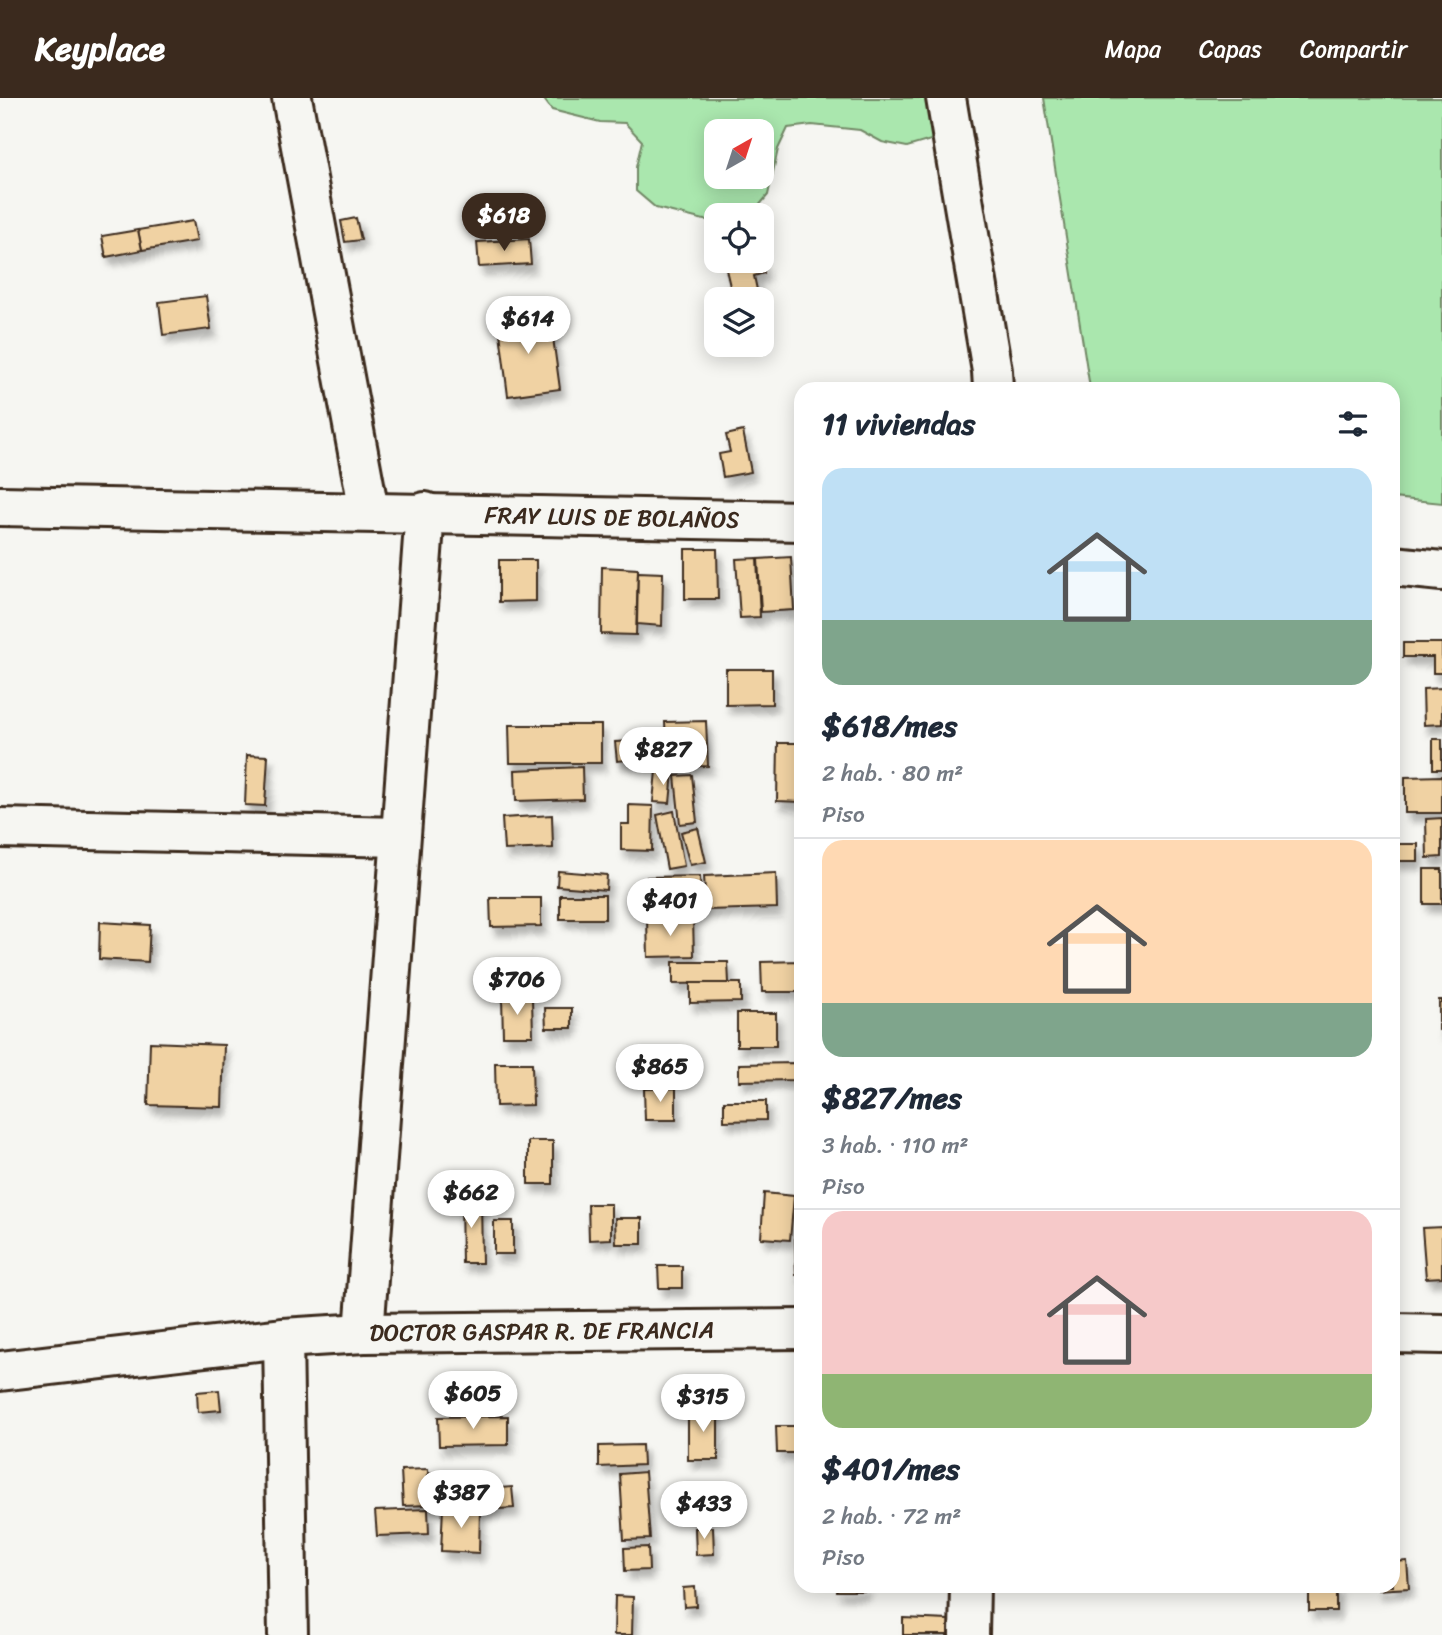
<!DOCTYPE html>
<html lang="es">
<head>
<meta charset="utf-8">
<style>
	body { margin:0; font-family:Sriracha,sans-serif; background:#f6f6f7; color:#1f2937; height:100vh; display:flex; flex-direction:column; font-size:26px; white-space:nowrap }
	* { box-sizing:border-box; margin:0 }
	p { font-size:23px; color:#747a83 }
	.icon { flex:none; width:38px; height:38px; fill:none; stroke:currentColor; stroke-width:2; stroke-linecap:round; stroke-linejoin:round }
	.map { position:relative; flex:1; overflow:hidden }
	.side { position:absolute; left:794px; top:284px; width:606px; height:1211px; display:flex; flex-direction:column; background:#fff; border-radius:21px; box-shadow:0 4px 18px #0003 }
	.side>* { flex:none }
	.needle { width:46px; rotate:39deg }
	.buttons { position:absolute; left:704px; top:21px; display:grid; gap:14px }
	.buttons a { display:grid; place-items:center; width:70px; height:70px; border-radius:14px; background:#fff; box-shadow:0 4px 18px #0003; font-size:35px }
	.price { position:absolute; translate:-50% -60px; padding:0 16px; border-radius:24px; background:#fff; color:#222; font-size:23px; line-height:46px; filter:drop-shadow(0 2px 4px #0008) }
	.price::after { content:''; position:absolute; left:50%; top:42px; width:21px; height:16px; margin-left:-10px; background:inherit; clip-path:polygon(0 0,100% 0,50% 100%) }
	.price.current { background:#3b2a1e; color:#fff }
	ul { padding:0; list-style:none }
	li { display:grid; align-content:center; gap:14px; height:371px; padding:0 28px }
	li+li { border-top:2px solid #e0e1e3 }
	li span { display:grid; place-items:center; height:217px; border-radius:21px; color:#555 }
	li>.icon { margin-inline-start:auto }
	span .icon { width:126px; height:126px; fill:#fffc; stroke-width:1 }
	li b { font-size:30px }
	h2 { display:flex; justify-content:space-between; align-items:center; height:84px; padding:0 28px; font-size:30px }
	header { display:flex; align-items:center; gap:42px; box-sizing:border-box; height:98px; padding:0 35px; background:#3b2a1e; color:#fff }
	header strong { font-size:33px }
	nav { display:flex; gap:38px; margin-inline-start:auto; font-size:24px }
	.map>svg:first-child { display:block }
	.green { fill:#aae7ae; stroke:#728866; stroke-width:2; fill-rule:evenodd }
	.building { fill:#f0d2a3; stroke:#3b2a1e; stroke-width:2; filter:url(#shadow) }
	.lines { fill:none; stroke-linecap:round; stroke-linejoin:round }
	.minor-casing { stroke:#3b2a1e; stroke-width:44 }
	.minor { stroke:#f6f6f2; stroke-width:38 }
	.labels { text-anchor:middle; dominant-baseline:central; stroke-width:6; stroke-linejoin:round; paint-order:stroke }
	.street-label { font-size:24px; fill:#3b2a1e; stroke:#f6f6f2 }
</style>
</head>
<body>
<header>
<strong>Keyplace</strong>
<nav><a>Mapa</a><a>Capas</a><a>Compartir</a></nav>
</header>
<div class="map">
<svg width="1442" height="1537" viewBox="0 0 1442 1537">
	<defs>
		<filter id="shadow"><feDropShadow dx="4.5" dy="8" stdDeviation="3.5" flood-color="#0004"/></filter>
	</defs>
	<rect width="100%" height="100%" fill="#f6f6f2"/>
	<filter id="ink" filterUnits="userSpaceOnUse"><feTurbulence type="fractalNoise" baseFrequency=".0143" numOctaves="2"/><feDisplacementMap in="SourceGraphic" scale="14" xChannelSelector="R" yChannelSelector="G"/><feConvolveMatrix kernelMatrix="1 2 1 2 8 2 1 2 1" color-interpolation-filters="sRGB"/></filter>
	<g filter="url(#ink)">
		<g class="green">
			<path d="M543,0H940V19L931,42L907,49L882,44L860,32L812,27L788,30L778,51L768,97L753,115L716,117V121L704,122L656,110L636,93V69L642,43L625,25L600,24L552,12ZM716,33H761V79H716Z"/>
			<path d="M1044,0H1442V405L1393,400V290H1090Z"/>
		</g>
		<g class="building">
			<path d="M356,120L361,142L345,144L341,123Z"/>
			<path d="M193,123L197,143L142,152L138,132Z"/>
			<path d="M138,132L142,152L106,159L102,138Z"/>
			<path d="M529,141L531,166L479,169L477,144Z"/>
			<path d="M724,163H761L764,175L754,178L759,201H733Z"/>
			<path d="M206,198L211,231L163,237L159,204Z"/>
			<path d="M530,215L532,234L552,232L560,291L508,298L498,219Z"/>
			<path d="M743,333L751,374L723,379L719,356L730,354L726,337Z"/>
			<path d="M685,451H717L718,501H685Z"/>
			<path d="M791,459L794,512L761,514L758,461Z"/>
			<path d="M757,460L760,519L740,520L736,461Z"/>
			<path d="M499,462H536V503L499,504Z"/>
			<path d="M602,469L638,471L636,537L601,536Z"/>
			<path d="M638,474L663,475L662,528L637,526Z"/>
			<path d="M1403,545H1442V575H1433V559H1403Z"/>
			<path d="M726,571H772V606L726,607Z"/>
			<path d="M1442,590V626L1424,627L1423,591Z"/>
			<path d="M706,623L708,668L667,669L665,624Z"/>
			<path d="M509,627H601V665H510Z"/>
			<rect x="1433" y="641" width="9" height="30"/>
			<path d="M650,642L651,660L617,663L615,644Z"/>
			<path d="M778,645H802V704L777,703Z"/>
			<path d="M247,657L268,658L265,708L245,707Z"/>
			<path d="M582,669L583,701L516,703L515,672Z"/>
			<path d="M656,673L673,674L670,705L653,704Z"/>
			<path d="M692,677L697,724L680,726L675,678Z"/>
			<path d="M1442,678V715H1405V679Z"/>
			<path d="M629,707L653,708L652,753L621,752V726H629Z"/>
			<path d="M674,713L684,768L667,771L657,717Z"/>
			<path d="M552,717L553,750L504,752L502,720Z"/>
			<path d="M1442,720V759L1427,760L1426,721Z"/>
			<path d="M698,730L706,764L690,767L681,734Z"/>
			<rect x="1393" y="746" width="25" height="17"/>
			<rect x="1424" y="771" width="18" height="35"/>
			<path d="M558,773L607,777L606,792L557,788Z"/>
			<path d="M776,775L777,810L706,812L704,778Z"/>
			<path d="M700,778L702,813L648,815L647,779Z"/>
			<rect x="560" y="797" width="45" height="24"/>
			<path d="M490,800H541V828L491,829Z"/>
			<path d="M693,820L694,858L648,859L647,821Z"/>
			<path d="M100,824L150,827L148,864L99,861Z"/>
			<path d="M801,863L802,894H762L761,864Z"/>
			<path d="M673,864H728L729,885L673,886Z"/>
			<path d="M690,885H741V904L690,905Z"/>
			<path d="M502,900H532L533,938H503Z"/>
			<rect x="1439" y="902" width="3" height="30"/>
			<path d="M545,910H572V930H546Z"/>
			<rect x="737" y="915" width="39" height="33"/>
			<path d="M150,944L224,947L222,1009L148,1007Z"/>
			<path d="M495,965H532L533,1007L496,1008Z"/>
			<path d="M796,965V982L739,983V966Z"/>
			<path d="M676,990V1022H645L644,991Z"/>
			<path d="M724,1003H766V1022L724,1023Z"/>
			<rect x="528" y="1043" width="25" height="43"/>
			<path d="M764,1095L794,1098L790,1142L761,1140Z"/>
			<path d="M461,1099H481L482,1165H462Z"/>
			<path d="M588,1106H611V1141L589,1142Z"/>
			<path d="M615,1120H642V1146H616Z"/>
			<rect x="494" y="1123" width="19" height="33"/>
			<path d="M1442,1129V1179L1426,1180L1422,1130Z"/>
			<path d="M795,1141H802V1177H796Z"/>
			<path d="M658,1168H682V1190H659Z"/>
			<path d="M219,1292L221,1312L198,1314L197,1294Z"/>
			<rect x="688" y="1311" width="30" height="51"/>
			<path d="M508,1318V1347L439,1348L438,1319Z"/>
			<path d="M776,1328H802V1355H777Z"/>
			<path d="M642,1347L643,1367L599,1369V1348Z"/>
			<path d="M428,1371L429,1407L403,1408L401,1372Z"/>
			<path d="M446,1374L448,1406L429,1407L428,1375Z"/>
			<path d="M645,1374L650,1441L624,1442L620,1376Z"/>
			<path d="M512,1389L514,1410L482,1412V1410H476L475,1392Z"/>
			<path d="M443,1409L480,1411L479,1455L441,1453Z"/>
			<path d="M428,1411L429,1436L377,1438L375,1413Z"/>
			<path d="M713,1429L714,1456L696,1457L695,1430Z"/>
			<path d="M648,1449L649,1472L625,1473L624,1450Z"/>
			<path d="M1407,1463L1409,1490L1378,1492L1377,1488H1393V1464Z"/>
			<rect x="837" y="1488" width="28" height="5"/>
			<rect x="1309" y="1488" width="27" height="25"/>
			<path d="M695,1489L696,1508L684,1509L683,1490Z"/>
			<path d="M615,1498L633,1499L632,1537H614Z"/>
			<path d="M903,1520L949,1522L948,1537H903Z"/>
		</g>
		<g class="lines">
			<defs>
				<g id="minor">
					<path d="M292,0L369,413"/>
					<path d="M946,0L992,273L993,290"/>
					<path id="s1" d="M0,408L802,423"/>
					<path d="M1393,468L1442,473"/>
					<path d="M0,730L400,739"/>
					<path d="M364,1235L425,414"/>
					<path d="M1393,1235L1442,1236"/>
					<path d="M283,1240L288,1537"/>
					<path id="s2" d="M0,1273L283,1240L364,1235L802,1231"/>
					<path d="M969,1537L970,1488"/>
				</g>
			</defs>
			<use href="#minor" class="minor-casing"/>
			<use href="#minor" class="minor"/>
		</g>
	</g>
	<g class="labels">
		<g class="street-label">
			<text stroke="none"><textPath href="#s1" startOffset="612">FRAY LUIS DE BOLAÑOS</textPath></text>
			<text stroke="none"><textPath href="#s2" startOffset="544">DOCTOR GASPAR R. DE FRANCIA</textPath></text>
		</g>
	</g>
</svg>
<div class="buttons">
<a><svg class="needle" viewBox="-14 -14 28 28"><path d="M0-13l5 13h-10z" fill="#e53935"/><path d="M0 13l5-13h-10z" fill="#747a83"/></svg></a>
<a><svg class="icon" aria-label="locate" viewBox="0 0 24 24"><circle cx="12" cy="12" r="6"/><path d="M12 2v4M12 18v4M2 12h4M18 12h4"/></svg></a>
<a><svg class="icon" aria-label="layers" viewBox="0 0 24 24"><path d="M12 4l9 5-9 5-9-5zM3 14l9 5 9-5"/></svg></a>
</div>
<b class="price current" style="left:504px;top:155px">$618</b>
<b class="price" style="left:528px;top:258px">$614</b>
<b class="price" style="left:663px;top:689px">$827</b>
<b class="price" style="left:670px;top:840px">$401</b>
<b class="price" style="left:517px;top:919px">$706</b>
<b class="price" style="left:660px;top:1006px">$865</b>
<b class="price" style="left:471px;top:1132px">$662</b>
<b class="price" style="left:473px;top:1333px">$605</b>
<b class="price" style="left:703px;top:1336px">$315</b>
<b class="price" style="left:461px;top:1432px">$387</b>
<b class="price" style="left:704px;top:1443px">$433</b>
<section class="side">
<h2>11 viviendas<svg class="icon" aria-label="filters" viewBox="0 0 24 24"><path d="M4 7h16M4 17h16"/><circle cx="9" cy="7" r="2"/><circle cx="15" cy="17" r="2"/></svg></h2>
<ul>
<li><span style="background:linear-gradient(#bfe0f5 70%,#7fa58c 0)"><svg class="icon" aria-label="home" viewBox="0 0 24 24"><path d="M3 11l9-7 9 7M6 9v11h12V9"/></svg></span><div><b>$618/mes</b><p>2 hab. · 80 m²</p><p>Piso</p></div></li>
<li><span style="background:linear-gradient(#ffd9b3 75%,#7fa58c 0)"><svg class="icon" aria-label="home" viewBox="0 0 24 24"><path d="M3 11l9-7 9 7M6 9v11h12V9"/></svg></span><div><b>$827/mes</b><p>3 hab. · 110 m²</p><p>Piso</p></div></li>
<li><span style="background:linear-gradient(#f6c9c9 75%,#8fb573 0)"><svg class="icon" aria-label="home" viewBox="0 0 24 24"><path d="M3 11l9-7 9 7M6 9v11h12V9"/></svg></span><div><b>$401/mes</b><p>2 hab. · 72 m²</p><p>Piso</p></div></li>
</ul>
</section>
</div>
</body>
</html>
